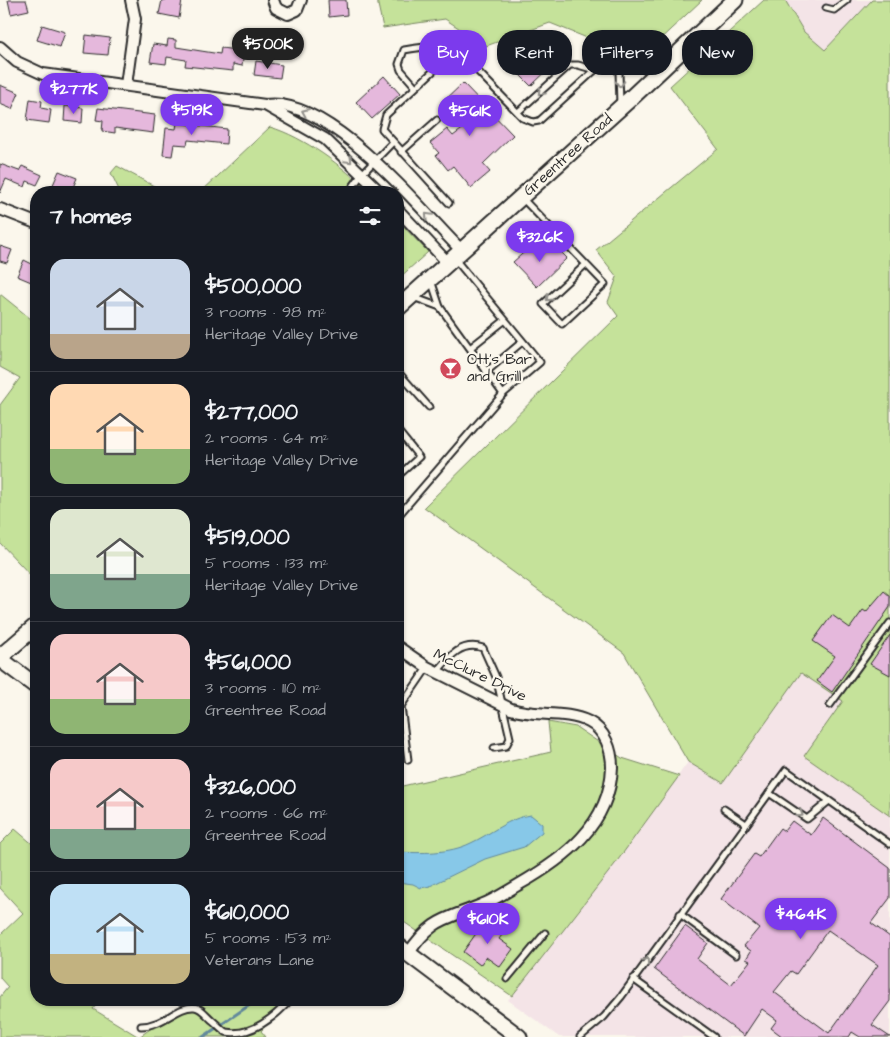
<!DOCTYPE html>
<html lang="en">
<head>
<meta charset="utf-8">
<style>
	body { margin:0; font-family:"Architects Daughter",sans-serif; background:#20242c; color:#f1f3f6; height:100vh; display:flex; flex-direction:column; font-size:19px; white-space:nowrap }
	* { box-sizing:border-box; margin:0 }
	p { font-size:16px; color:#9ea1a6 }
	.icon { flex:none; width:28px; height:28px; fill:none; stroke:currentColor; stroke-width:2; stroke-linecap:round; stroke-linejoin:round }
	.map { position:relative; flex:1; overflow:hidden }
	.panel { position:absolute; left:30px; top:186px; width:374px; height:820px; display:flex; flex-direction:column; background:#171b24; border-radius:20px; box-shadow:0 1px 4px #0004 }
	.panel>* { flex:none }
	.guide { position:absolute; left:419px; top:30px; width:396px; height:45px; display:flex; gap:10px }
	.price { position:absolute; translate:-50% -42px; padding:0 11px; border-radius:18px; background:#7c3aed; color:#fff; font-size:16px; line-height:32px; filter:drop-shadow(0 1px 2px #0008) }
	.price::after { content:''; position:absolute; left:50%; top:30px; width:15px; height:11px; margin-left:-8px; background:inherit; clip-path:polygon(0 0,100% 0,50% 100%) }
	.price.current { background:#222; color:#fff }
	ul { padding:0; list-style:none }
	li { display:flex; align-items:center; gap:15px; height:125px; padding:0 20px }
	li+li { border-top:1px solid #363941 }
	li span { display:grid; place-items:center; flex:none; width:140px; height:100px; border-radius:15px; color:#555 }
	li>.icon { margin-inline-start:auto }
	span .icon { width:60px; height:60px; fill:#fffc; stroke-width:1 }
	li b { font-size:21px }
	h2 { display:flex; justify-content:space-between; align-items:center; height:60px; padding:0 20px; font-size:21px }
	.tag { padding:0 18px; border-radius:20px; background:#171b24; box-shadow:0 1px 4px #0004; font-size:18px; line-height:45px }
	.tag.current { background:#7c3aed; color:#fff }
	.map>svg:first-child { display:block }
	.built { fill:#f4e4e7 }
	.green { fill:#c5e29a; stroke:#788662 }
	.water { fill:#87c8e8; stroke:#62899c }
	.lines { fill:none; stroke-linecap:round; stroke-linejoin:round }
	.stream { stroke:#62899c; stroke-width:3 }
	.building { fill:#e5b8dc; stroke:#2b2b2b; fill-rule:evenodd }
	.lane-casing { stroke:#2b2b2b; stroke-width:9 }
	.street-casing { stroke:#2b2b2b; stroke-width:14 }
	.secondary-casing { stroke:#2b2b2b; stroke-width:19 }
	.lane { stroke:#fbf7ec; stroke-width:5 }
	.street { stroke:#fbf7ec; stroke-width:10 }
	.secondary { stroke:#fbf7ec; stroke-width:15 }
	.oneway { stroke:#93918c }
	.labels { text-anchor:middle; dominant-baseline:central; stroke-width:4.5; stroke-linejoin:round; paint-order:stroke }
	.street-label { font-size:15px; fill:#2b2b2b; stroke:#fbf7ec }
	.poi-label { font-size:15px; fill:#2b2b2b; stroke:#fbf7ec; text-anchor:start }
</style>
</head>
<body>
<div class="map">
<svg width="890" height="1037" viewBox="0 0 890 1037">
	<rect width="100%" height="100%" fill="#fbf7ec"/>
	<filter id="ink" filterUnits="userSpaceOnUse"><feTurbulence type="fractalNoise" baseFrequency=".02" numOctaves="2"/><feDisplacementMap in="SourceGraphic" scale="10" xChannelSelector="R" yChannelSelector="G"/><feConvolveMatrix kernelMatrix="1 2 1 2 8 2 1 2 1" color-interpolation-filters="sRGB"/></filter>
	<g filter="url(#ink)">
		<g class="built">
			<path d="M785,0H872L825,50L804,32Z"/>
			<path d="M890,248V1037H559L508,1000L615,864L688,762L624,653L424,507Z"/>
		</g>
		<g class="green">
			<path d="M377,0H702L639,59L550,23L486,46L445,19L383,28Z"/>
			<path d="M764,0H785L804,32L825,50L872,0H890V816L804,756L843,701L801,673L723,783L688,762L624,653L424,507L618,316L608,302L617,277L596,250L718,149L670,86Z"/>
			<path d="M270,127C304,137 344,167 369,192H201Z"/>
			<path d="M117,166L165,192H120L111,173Z"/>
			<path d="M398,221L428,252L398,279Z"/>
			<path d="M0,294L36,323V581L0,543V405L20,378L0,367Z"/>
			<path d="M548,722L576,727L622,758L679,776L615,864L512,996L398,918V787L551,752Z"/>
			<path d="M15,829L36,847V1000H100L93,1009L139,1037H0V997L8,987L0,978V935L23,913L0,888V844Z"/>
			<path d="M191,1000H288L261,1031L266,1037H139Z"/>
		</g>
		<path class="water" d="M531,815L542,824V832L524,847L485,859L430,886L421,888L413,884L398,882V852C421,853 449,854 471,843C489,835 510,817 531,815Z"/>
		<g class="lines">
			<path class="stream" d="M203,1037L257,1000"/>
		</g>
		<g class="building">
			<path d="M8,0H26L29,10L11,14Z"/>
			<path d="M162,0H182L179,18L159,14Z"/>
			<path d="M328,0H346L347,15L329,17Z"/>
			<path d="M42,25L65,32L60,47L37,40Z"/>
			<path d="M86,35L110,38L108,55L84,53Z"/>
			<path d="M168,39L176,40V47L220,54L221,48L244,51L242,66L233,64V71L185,66L186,60L167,57L166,64L150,62L153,44L167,46Z"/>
			<path d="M537,42L556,62L531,86L511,66Z"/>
			<path d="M256,61L282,65L280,78L254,75Z"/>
			<path d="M384,76L400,94L372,119L356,102Z"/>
			<path d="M463,83L513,135L483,164L490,172L471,188L453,166L448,170L436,155L439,153L430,143L447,129L453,136L465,127L442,103Z"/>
			<path d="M0,85L19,93L12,109L0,104Z"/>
			<path d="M30,99L42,101L41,108L51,110L49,123L27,120Z"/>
			<path d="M65,106L83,108L82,123L64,121Z"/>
			<path d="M98,108L155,115L153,133L115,128V133L102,131L103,121L96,120Z"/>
			<path d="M177,123L227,129L226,144L188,140L187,145L174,144L172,156L163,155L166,128L176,129Z"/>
			<path d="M0,164L19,171L22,166L42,175L37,185L27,181L25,187L6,179L0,193Z"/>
			<path d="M59,171L77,178L71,192L52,187Z"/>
			<path d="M550,241L567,258L537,287L513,262L530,247L533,251L537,247L541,250Z"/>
			<path d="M0,246L12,250L7,263L0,261Z"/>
			<path d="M24,260L36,266V284L17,276Z"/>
			<path d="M884,591L890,596V607L832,692L817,681L835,656L813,641L832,615L850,628L863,610L866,612Z"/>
			<path d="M890,635V675L870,664Z"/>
			<path d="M823,818L890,868V898L871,923L890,937V1001L872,1025L890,1037H860L852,1032L849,1037H783L771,1028L777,1020L762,1009L744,1036L654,969L685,926L708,943L697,959L731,985L750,961L746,959L751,951L744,946L759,928L721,899L754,854L759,857L780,828L784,831L792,821L811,835ZM828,930L878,965L829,1033L774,992L791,971L796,974Z"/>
			<path d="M487,918L505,931L499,939L513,949L500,967L486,957L480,965L463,952Z"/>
		</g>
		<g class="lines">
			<defs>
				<g id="lane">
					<path d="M826,8L834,10L847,0"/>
					<path d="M614,62L619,72L620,105"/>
					<path d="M415,86L401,70L399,64L404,50C424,47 442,42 460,53L523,118L533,122L539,121L606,60L654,71"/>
					<path d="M518,112L570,65H578L595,70"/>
					<path d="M401,152L437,120"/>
					<path d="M349,192L362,174L392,143"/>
					<path d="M522,198L605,284L562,324L543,304L585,265"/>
					<path d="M449,203L382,129L386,115L456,50"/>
					<path d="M413,297L440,307L431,280"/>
					<path d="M440,307L503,394L540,362L454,258"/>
					<path d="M470,348L504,321"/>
					<path d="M398,372L429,407"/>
					<path d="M486,372L522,342"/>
					<path d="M398,431L419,457L398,476"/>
					<path d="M398,516L503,394"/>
					<path d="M437,672C449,657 461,641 483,648L496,677L510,738L506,746L494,748"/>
					<path d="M830,705L890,623"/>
					<path d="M408,760L401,706L427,668"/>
					<path d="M769,793L807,819L829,801"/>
					<path d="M724,809L746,824"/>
					<path d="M680,914L736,955"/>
					<path d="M507,979L545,933"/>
					<path d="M633,979L714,1037"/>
					<path d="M141,1026C163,1026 177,1006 194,1007C201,1007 206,1015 212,1020C216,1023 221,1029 226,1032C251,1037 276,1016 290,1000"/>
					<path d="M580,1037L604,1017L621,997L786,770L890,844"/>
				</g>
				<g id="street">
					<path d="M273,0L276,8L288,14L297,10L301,0"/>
					<path d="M0,47L17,62L43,74L265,105L325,139L380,192"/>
					<path d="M126,85L135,19L131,0"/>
					<path d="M265,105C329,95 419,208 462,251"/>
					<path d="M0,209L36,223"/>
					<path d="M398,210L448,263"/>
					<path d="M398,647L427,667L511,709C536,717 565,710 589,722C605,730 612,750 612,767C610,825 564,859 518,885C506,892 494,900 481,905C445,920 432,918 408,954"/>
				</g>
				<g id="secondary">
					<path d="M398,308L631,98L735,0"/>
					<path d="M0,657L36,626"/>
					<path d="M0,659L36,686"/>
					<path d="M398,946L519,1037"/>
				</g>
			</defs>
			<use href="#lane" class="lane-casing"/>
			<use href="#street" class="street-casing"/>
			<use href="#secondary" class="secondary-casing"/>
			<use href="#lane" class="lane"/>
			<use href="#street" class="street"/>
			<use href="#secondary" class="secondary"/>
		</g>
		<defs><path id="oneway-chevron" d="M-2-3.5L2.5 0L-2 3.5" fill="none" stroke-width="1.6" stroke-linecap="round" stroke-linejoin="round" transform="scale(1.25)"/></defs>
		<g class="oneway">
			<use href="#oneway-chevron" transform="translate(620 84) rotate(89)"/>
			<use href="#oneway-chevron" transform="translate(541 92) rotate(137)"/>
			<use href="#oneway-chevron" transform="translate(305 112) rotate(-157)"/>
			<use href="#oneway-chevron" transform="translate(349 160) rotate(45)"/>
			<use href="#oneway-chevron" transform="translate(428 216) rotate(-134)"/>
			<use href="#oneway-chevron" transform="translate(549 298) rotate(136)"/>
			<use href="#oneway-chevron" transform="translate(800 814) rotate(33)"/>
			<use href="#oneway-chevron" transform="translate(646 961) rotate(-54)"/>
		</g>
	</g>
	<defs>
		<symbol id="bar-disc" viewBox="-11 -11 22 22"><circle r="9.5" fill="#d1495b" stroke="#fbf7ec"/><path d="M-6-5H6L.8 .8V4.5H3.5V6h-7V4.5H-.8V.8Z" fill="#fff"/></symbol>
	</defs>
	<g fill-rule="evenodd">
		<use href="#bar-disc" x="438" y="356" width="25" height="25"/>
	</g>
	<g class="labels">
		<g class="street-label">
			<text transform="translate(568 155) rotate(-42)">Greentree Road</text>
			<text transform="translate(480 675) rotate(26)">McClure Drive</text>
		</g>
		<g class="poi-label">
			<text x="467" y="359">Ott's Bar<tspan x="467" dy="17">and Grill</tspan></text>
		</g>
	</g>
</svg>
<b class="price current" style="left:268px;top:70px">$500K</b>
<b class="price" style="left:74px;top:115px">$277K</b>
<b class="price" style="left:192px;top:136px">$519K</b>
<b class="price" style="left:470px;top:137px">$561K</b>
<b class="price" style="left:540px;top:263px">$326K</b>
<b class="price" style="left:801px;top:940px">$464K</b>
<b class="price" style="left:488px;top:945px">$610K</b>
<div class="guide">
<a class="tag current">Buy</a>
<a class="tag">Rent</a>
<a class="tag">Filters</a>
<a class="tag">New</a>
</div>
<section class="panel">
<h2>7 homes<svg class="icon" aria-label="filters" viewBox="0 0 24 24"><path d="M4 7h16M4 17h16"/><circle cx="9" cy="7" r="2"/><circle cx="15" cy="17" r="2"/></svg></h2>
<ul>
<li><span style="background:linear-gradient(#c9d6e8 75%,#b9a48a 0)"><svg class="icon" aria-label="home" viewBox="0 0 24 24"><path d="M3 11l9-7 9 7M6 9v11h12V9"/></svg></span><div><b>$500,000</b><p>3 rooms · 98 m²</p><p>Heritage Valley Drive</p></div></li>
<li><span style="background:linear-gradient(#ffd9b3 65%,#8fb573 0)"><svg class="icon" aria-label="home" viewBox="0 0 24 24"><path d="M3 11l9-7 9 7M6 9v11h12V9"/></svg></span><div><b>$277,000</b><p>2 rooms · 64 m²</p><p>Heritage Valley Drive</p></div></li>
<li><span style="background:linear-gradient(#dfe7d0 65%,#7fa58c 0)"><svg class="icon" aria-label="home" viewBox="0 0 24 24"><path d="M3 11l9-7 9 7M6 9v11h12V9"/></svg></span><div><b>$519,000</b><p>5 rooms · 133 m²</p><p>Heritage Valley Drive</p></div></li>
<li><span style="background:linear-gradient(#f6c9c9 65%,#8fb573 0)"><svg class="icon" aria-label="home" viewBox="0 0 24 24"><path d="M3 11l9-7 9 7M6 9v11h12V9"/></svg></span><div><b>$561,000</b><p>3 rooms · 110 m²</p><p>Greentree Road</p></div></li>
<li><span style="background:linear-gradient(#f6c9c9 70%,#7fa58c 0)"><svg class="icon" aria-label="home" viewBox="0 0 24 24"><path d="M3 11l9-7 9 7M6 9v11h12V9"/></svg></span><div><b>$326,000</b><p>2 rooms · 66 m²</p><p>Greentree Road</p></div></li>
<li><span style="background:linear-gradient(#bfe0f5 70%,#c2b280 0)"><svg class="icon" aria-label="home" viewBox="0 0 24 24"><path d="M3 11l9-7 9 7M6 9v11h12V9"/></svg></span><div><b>$610,000</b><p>5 rooms · 153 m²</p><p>Veterans Lane</p></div></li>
</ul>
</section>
</div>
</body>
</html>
